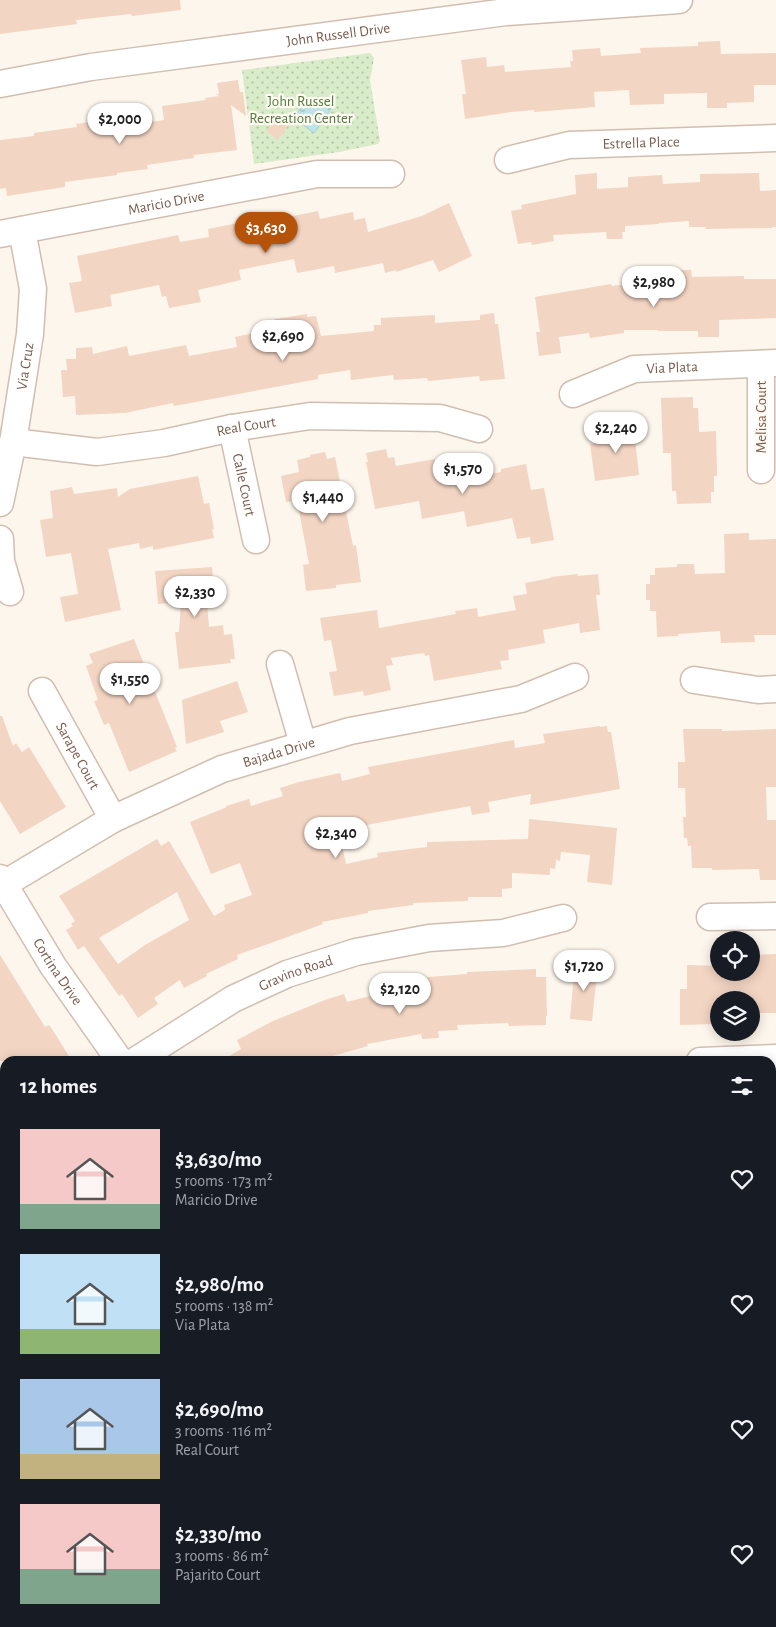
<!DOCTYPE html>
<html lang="en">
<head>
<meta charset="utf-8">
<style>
	body { margin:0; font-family:"Alegreya Sans",sans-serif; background:#20242c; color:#f1f3f6; height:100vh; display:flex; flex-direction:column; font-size:19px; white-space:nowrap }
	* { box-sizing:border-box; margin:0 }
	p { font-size:16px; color:#9ea1a6 }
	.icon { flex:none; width:28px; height:28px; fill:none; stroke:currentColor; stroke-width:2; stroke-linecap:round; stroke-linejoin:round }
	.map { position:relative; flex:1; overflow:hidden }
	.drawer { position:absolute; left:0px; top:1056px; width:776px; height:571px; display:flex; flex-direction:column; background:#171b24; border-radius:15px 15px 0 0; box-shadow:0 2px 12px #0003 }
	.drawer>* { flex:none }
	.buttons { position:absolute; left:710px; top:931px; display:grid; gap:10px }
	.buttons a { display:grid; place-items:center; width:50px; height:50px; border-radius:50%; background:#171b24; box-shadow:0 2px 12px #0003; font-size:25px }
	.price { position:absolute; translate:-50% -42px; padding:0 11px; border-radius:18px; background:#fff; color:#222; font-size:16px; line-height:32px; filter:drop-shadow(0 1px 2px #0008) }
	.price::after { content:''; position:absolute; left:50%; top:30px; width:15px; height:11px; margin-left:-8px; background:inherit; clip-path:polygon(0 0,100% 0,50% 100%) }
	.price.active { background:#b45309; color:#fff }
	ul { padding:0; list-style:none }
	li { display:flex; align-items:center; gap:15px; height:125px; padding:0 20px }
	li span { display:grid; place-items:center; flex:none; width:140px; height:100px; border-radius:0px; color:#555 }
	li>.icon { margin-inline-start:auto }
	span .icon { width:60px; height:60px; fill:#fffc; stroke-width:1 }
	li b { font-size:21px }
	h2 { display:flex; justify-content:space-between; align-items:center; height:60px; padding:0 20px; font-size:21px }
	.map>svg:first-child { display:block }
	.park { fill:url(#park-dots) }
	.water { fill:url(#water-ripples); stroke:#a5d3da }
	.building { fill:#f3d5c3; fill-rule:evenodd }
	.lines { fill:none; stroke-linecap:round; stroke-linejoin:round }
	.minor-casing { stroke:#d1beb0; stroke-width:29 }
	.minor { stroke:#fff; stroke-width:26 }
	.labels { text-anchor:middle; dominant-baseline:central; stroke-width:4.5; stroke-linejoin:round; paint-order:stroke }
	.street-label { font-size:15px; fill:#7a5c4d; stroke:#fffaf3 }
	.park-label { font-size:15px; fill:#537a41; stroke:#fffaf3 }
</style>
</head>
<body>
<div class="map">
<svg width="776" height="1627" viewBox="0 0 776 1627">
	<defs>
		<pattern id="park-dots" width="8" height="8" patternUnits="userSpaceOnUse" patternTransform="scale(1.25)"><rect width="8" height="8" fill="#d8ecc9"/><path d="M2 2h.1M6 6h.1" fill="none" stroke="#b4c2a5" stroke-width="1.8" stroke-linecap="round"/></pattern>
		<pattern id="water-ripples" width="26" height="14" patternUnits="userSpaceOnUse" patternTransform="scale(1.25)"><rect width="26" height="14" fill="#bfe3e8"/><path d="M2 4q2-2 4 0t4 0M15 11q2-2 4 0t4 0" fill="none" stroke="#a0bbbe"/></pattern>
	</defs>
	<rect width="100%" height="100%" fill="#fdf6ec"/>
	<g class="park">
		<path d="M370,53L374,58L370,80L380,141L378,144L339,152L254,164L242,70Z"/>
		<path d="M771,1588L776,1592V1627H657L658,1622H771Z"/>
	</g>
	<path class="water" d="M320,97L333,106L314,133L294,118L304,103L312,108Z"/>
	<g class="building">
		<path d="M0,0H180L181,10L132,16L131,14L76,20L77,24L0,34Z"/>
		<path d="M720,41L721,54L776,53V85H754V102L727,103V108H707V93L664,94V104L630,105L629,90L594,92L595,107L534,112V110L511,112L465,119L462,94H466L461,60L486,57L487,67L504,65L505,72L571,67L570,61H573L572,50L600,48L601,56L641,53L640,48L698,46V42Z"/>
		<path d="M238,80L240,92H243L246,116L231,105L237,150L194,155V158L147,165L148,169L117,173V175L65,182V187L7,196L6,188L0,189V140L34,136V133L77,127L76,124L114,119L115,127L164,120L162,106L206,100L205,98L219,96L216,94H219L217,83Z"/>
		<path d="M278,114L290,123L278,140L266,131Z"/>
		<path d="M597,173V189L628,187V177L662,175L663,184L700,182V174L759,173L760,191L776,190V227H772V228L705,229L706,227H689V221L659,223V224L625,226V232H622L623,239H607L606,232L553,235L554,241L532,245L531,242L518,244L511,211L522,209L521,205L576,194L575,175Z"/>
		<path d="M449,203L472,256L439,272L433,260L396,272V270L385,273L383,263L335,273L334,266L297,273L294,259L239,270L241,280L198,290L201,302L169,308L166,296L162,297L159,285L110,295L112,306L75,313L69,283L82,281L77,256L178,235L180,242L209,237L208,229L273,216L274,220L318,211L320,219L353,212L354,220L365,218L368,232L422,216Z"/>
		<path d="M669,270H691L692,277L744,276V279H776V318L719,320V337H698V331H658V330H624V333L590,338L589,333L559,337L561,353L539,356L536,332H540L535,297L611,284L612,286L628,284L629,290H659V278H670Z"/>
		<path d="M494,313L495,324H498L505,379L480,381L479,376L428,381L427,378L394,380L393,375L351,380L350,370L318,375V379L174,406L173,403L125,413L76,415L75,396L63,397L61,370H67L66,359H76V348L92,347L93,354L127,346L129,356L186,345L189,356L237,347L235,337L277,328L275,319L307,314V317L316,316L321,336L374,331V325H381V318L435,315V323L480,320V315Z"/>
		<path d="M693,397V408H698L699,432L716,431L717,476H714V492H711V503L677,504L676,491H672L671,453H663L661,398Z"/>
		<path d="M633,421L639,475L595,481L590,444L614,441L612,423Z"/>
		<path d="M386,449L388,458L394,457L396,466L435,459L439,477L452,475L453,482L501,472V469L526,464L531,490L544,488L554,540L531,544L530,537L517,539L512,518L467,527L464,511L422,519L419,501L375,509L366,462H368L366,453Z"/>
		<path d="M325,452L327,459L335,457L353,546L356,545L361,582L336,585V588L306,591L303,565L309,564L297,500L286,502L281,476L299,472L297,460L310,457V455Z"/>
		<path d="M198,476L204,504L209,503L214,529L212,530L214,538L153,550V546L140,549L139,543L108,549L121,610L65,622L60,597L78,594L71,553L46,557L40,520L53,518L50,491L72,487L74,494L117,488L118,497L130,489Z"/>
		<path d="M749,533V540L776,539V635H754L755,642L721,643L720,631L678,634V636L657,637L656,611H650V600H646V584H650V575H655V568L677,567V564H694L695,574L725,573L724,534Z"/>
		<path d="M212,567L214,590L206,591L209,627L223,625L224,635L232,634L235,659H230L231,663L179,669L175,632H179L181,602L158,604L155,571Z"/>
		<path d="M578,574V576L598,574L600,595H596L600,630L580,633L579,623L543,630L545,643L508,650L509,660L500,661L502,669L434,681L429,655L425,656L424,653L391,658L393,665L386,666L391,690L364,696L363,691L334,696L329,672L337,671L331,640L324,641L320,618L377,610L379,628L456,614L455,611L477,608L478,617L516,610L513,596L527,594L525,583L551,578V577Z"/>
		<path d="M134,639L177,747L175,748L177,751L129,772L109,723L104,725L94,701L98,700L86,666L93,663L89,654Z"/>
		<path d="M237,681L248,712L220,721L224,732L186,744L182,700Z"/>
		<path d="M0,716H2L13,746L16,743L22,752L29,747L66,807L20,834L0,801Z"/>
		<path d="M600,726V727L607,726L608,732H611L620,789L530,805L531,794L488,802L490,812L472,815L470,806L339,830L346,864L378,857L377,853L427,847V842L528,839L529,819L617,828L612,885L587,882L590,855L561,852L560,861L556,860L555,869L550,868V875L512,873V888L502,889V897H468V901L413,903V905L368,911V913L322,922L323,924L315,927L237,955L238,959L206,974L207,976L184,988L180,980L154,998L158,1004L138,1018L122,994L119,996L84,946L78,950L66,930L73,926L71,924L75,921L59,896L157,839L161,846L169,841L214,916L225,910L224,905L252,895L240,863L211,874L190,822L227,807L226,806L249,799L251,806L283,796L280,788L299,782L340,773L342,781L370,774L368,767L514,740L515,748L545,743L543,734ZM177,892L189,920L145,945L118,964L99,938Z"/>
		<path d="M683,729H722V731L776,729V787H766L767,820H776V880H760L759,869L712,870V868H692L691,846H688L687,838H684L683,817H686L685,788H678V762H685Z"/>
		<path d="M776,954V1013H751V1000H719V1024L680,1025V989H687V965L719,966V972H751V955Z"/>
		<path d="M0,955L45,1027L49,1025L52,1029L72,1061H0Z"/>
		<path d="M578,963L598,965L592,1021L570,1019L574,974H577Z"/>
		<path d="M536,969V977H546L547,1016H546V1025L509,1026L508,1023L457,1025L458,1030L438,1031L439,1038L422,1039L421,1034L367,1044L368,1046L315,1061H221L241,1049L237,1040L273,1021L325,1000L344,994L347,1002L381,993L380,984L416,978L467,974V972Z"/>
	</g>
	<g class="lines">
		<defs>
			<g id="minor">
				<path id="s1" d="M0,84L91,67L506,12L679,0"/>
				<path id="s2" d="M508,160L569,145L776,138"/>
				<path id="s3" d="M0,234L317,174H391"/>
				<path d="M761,364V470"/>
				<path id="s4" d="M573,394L634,369L776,363"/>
				<path id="s5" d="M232,428L256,540"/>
				<path id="s6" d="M13,442L97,452L164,443L232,428L310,416L440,418L479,429"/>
				<path id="s7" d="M0,503L13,442L30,334L33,289L22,230"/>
				<path d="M0,539L1,561L10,592"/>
				<path d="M280,664L303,744"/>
				<path d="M694,680L758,690L776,689"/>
				<path id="s8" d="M42,691L113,819"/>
				<path id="s9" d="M0,878L53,966L120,1061"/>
				<path id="s10" d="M4,884L113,819L222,769L350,731L521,699L575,677"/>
				<path d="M710,917L776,916"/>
				<path id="s11" d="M135,1061L233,999L287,974L356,952L429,938L503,933L563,918"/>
				<path d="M700,1061L776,1058"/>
				<path d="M0,1133L5,1141"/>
				<path d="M0,1524H5"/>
				<path d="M771,1529L776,1526"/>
				<path d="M299,1622L304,1627"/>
				<path d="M50,1627V1622"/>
			</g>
		</defs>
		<use href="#minor" class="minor-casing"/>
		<use href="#minor" class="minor"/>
	</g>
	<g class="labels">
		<g class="street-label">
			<text stroke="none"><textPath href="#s1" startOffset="342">John Russell Drive</textPath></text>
			<text stroke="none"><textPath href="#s2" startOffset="135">Estrella Place</textPath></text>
			<text stroke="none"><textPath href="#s3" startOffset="169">Maricio Drive</textPath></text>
			<text stroke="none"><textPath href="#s7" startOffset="139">Via Cruz</textPath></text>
			<text stroke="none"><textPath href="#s4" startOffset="104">Via Plata</textPath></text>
			<text transform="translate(761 417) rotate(-90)">Melisa Court</text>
			<text stroke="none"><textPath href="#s6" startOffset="236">Real Court</textPath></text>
			<text stroke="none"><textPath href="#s5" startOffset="58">Calle Court</textPath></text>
			<text stroke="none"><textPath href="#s10" startOffset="306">Bajada Drive</textPath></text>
			<text stroke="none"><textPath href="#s8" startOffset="74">Sarape Court</textPath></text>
			<text stroke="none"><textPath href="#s9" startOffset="110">Cortina Drive</textPath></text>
			<text stroke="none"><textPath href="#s11" startOffset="184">Gravino Road</textPath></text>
		</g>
		<g class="park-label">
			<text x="301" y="101">John Russel<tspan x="301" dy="17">Recreation Center</tspan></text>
		</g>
	</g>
</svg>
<div class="buttons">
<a><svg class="icon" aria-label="locate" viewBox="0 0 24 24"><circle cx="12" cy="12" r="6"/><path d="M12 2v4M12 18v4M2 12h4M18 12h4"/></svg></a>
<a><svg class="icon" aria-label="layers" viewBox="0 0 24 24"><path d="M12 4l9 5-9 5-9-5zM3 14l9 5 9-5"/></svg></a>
</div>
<b class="price" style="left:120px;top:145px">$2,000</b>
<b class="price active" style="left:266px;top:254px">$3,630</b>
<b class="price" style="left:654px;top:308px">$2,980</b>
<b class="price" style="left:283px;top:362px">$2,690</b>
<b class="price" style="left:616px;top:454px">$2,240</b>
<b class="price" style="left:463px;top:495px">$1,570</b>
<b class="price" style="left:323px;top:523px">$1,440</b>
<b class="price" style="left:195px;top:618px">$2,330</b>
<b class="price" style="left:130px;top:705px">$1,550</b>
<b class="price" style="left:336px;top:859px">$2,340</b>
<b class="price" style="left:584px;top:992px">$1,720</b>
<b class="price" style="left:400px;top:1015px">$2,120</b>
<section class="drawer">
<h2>12 homes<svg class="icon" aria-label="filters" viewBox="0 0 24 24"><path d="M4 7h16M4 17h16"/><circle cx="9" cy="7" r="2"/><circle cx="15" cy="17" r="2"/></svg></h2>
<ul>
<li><span style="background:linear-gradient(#f6c9c9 75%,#7fa58c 0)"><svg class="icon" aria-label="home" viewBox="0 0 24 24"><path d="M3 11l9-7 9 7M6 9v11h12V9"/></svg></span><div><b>$3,630/mo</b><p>5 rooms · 173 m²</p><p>Maricio Drive</p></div><svg class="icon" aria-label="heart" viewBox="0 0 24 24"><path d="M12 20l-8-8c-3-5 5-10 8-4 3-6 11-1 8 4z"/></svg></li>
<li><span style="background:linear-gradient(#bfe0f5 75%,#8fb573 0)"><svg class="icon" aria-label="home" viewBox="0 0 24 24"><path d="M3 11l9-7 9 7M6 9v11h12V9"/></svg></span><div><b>$2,980/mo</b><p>5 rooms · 138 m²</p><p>Via Plata</p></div><svg class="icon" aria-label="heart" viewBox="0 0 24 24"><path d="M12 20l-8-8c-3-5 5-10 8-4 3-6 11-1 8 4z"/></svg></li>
<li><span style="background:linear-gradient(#a9c7e8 75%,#c2b280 0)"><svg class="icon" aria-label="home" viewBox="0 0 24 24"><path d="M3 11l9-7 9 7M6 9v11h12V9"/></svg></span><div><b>$2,690/mo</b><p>3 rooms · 116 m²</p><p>Real Court</p></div><svg class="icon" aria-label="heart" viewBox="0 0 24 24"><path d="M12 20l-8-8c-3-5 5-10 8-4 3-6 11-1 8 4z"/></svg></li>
<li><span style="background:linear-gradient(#f6c9c9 65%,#7fa58c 0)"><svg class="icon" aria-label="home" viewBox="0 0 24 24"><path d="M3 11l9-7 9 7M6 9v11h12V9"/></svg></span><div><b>$2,330/mo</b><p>3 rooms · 86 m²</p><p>Pajarito Court</p></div><svg class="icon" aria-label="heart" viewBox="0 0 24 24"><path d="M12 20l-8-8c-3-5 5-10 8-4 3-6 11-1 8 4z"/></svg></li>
</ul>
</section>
</div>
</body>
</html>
